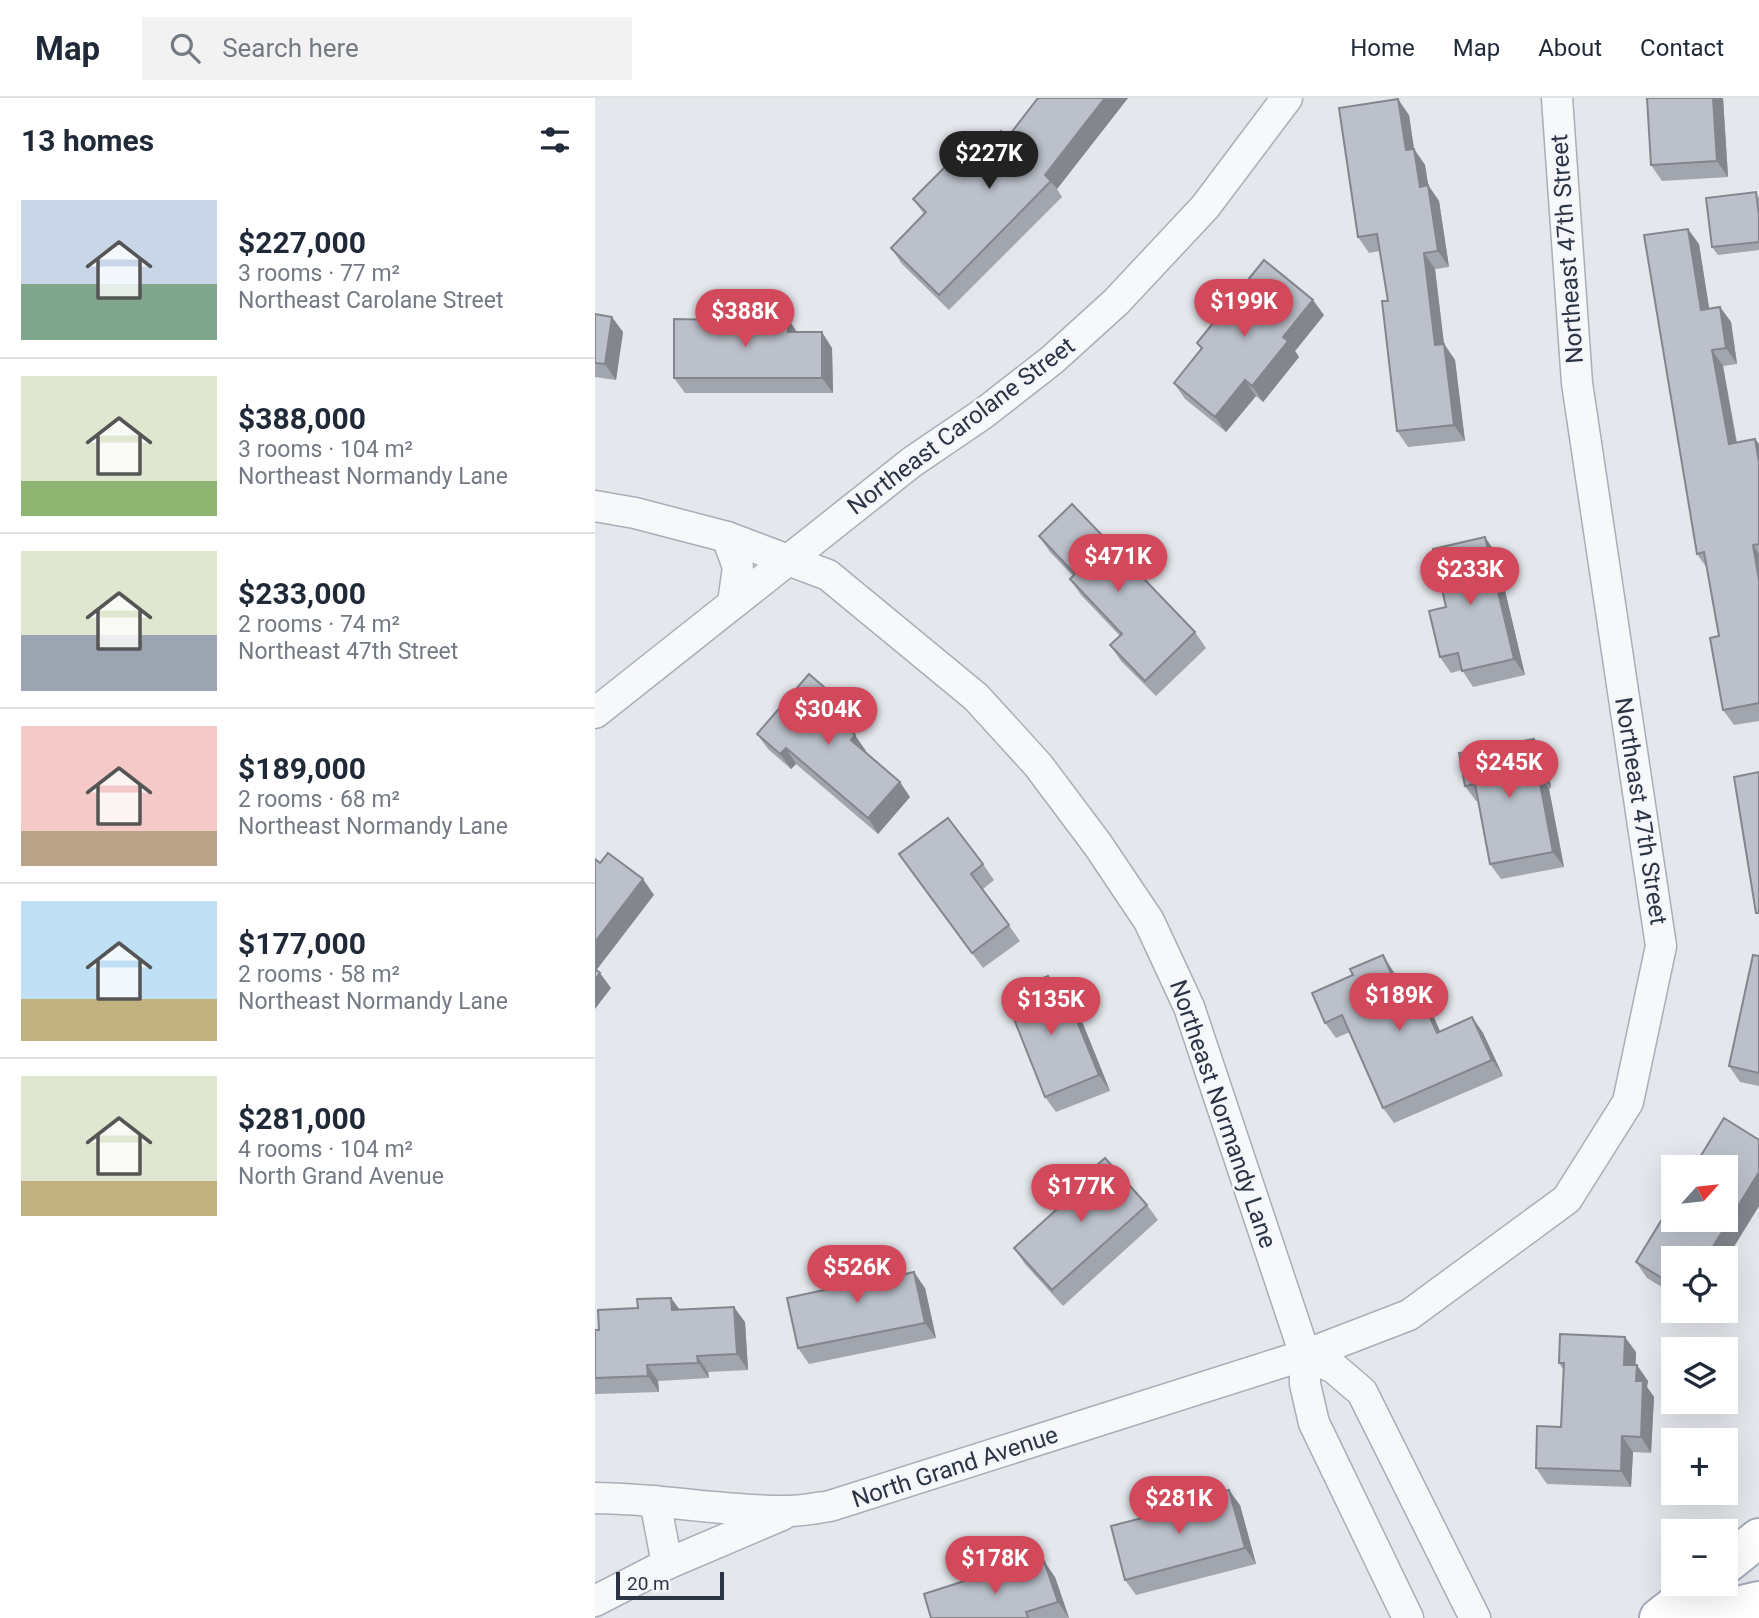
<!DOCTYPE html>
<html lang="en">
<head>
<meta charset="utf-8">
<style>
	body { margin:0; font-family:Roboto,sans-serif; background:#f2f2f3; color:#1f2937; height:100vh; display:flex; flex-direction:column; font-size:26px; white-space:nowrap }
	* { box-sizing:border-box; margin:0 }
	p { font-size:23px; color:#747a83 }
	.icon { flex:none; width:38px; height:38px; fill:none; stroke:currentColor; stroke-width:2; stroke-linecap:round; stroke-linejoin:round }
	.map { position:relative; flex:1; overflow:hidden }
	.details { display:flex; flex-direction:column; background:#fff; width:595px }
	.details>* { flex:none }
	.needle { width:46px; rotate:63deg }
	.tools { position:absolute; left:1066px; top:1057px; display:grid; gap:14px }
	.tools a { display:grid; place-items:center; width:77px; height:77px; border-radius:0px; background:#fff; box-shadow:0 7px 28px #0002; font-size:35px }
	.scale { position:absolute; left:21px; bottom:18px; width:108px; box-sizing:border-box; padding-left:7px; border:4px solid #2b3445; border-top:0; font-size:19px; line-height:24px; white-space:nowrap; color:#2b3445; -webkit-text-stroke:5px #f4f6f9; paint-order:stroke }
	.price { position:absolute; translate:-50% -60px; padding:0 16px; border-radius:24px; background:#d1495b; color:#fff; font-size:23px; line-height:46px; filter:drop-shadow(0 2px 4px #0008) }
	.price::after { content:''; position:absolute; left:50%; top:42px; width:21px; height:16px; margin-left:-10px; background:inherit; clip-path:polygon(0 0,100% 0,50% 100%) }
	.price.current { background:#222; color:#fff }
	ul { padding:0; list-style:none }
	li { display:flex; align-items:center; gap:21px; height:175px; padding:0 21px }
	li+li { border-top:2px solid #e0e1e3 }
	li span { display:grid; place-items:center; flex:none; width:196px; height:140px; border-radius:0px; color:#555 }
	li>.icon { margin-inline-start:auto }
	span .icon { width:84px; height:84px; fill:#fffc; stroke-width:1 }
	li b { font-size:30px }
	h2 { display:flex; justify-content:space-between; align-items:center; height:84px; padding:0 21px; font-size:30px }
	header { display:flex; align-items:center; gap:42px; box-sizing:border-box; height:98px; padding:0 35px; background:#fff; border-bottom:2px solid #e0e1e3 }
	header strong { font-size:33px }
	nav { display:flex; gap:38px; margin-inline-start:auto; font-size:24px }
	.search { width:490px; height:63px; background:#f2f2f3; display:flex; align-items:center; gap:18px; box-sizing:border-box; padding:0 24px; border-radius:0px; color:#747a83; font-size:26px }
	main { display:flex; flex:1; min-height:0 }
	.map>svg:first-child { display:block }
	.lines { fill:none; stroke-linecap:round; stroke-linejoin:round }
	.minor-casing { stroke:#a9aeb7; stroke-width:33 }
	.primary-casing { stroke:#a3abb8; stroke-width:42 }
	.minor { stroke:#f7f8fa; stroke-width:30 }
	.primary { stroke:#fff; stroke-width:38 }
	.wall { fill:#a1a5ae }
	.shaded-wall { fill:#83868d }
	.building { fill:#bbc0ca; stroke:#83868d; stroke-width:2 }
	.labels { text-anchor:middle; dominant-baseline:central; stroke-width:5; stroke-linejoin:round; paint-order:stroke }
	.street-label { font-size:24px; fill:#2b3445; stroke:#f4f6f9 }
</style>
</head>
<body>
<header>
<strong>Map</strong>
<div class="search"><svg class="icon" aria-label="search" viewBox="0 0 24 24"><circle cx="10" cy="10" r="6"/><path d="M15 15l6 6"/></svg>Search here</div>
<nav><a>Home</a><a>Map</a><a>About</a><a>Contact</a></nav>
</header>
<main>
<section class="details">
<h2>13 homes<svg class="icon" aria-label="filters" viewBox="0 0 24 24"><path d="M4 7h16M4 17h16"/><circle cx="9" cy="7" r="2"/><circle cx="15" cy="17" r="2"/></svg></h2>
<ul>
<li><span style="background:linear-gradient(#c9d6e8 60%,#7fa58c 0)"><svg class="icon" aria-label="home" viewBox="0 0 24 24"><path d="M3 11l9-7 9 7M6 9v11h12V9"/></svg></span><div><b>$227,000</b><p>3 rooms · 77 m²</p><p>Northeast Carolane Street</p></div></li>
<li><span style="background:linear-gradient(#dfe7d0 75%,#8fb573 0)"><svg class="icon" aria-label="home" viewBox="0 0 24 24"><path d="M3 11l9-7 9 7M6 9v11h12V9"/></svg></span><div><b>$388,000</b><p>3 rooms · 104 m²</p><p>Northeast Normandy Lane</p></div></li>
<li><span style="background:linear-gradient(#dfe7d0 60%,#9aa5b1 0)"><svg class="icon" aria-label="home" viewBox="0 0 24 24"><path d="M3 11l9-7 9 7M6 9v11h12V9"/></svg></span><div><b>$233,000</b><p>2 rooms · 74 m²</p><p>Northeast 47th Street</p></div></li>
<li><span style="background:linear-gradient(#f6c9c9 75%,#b9a48a 0)"><svg class="icon" aria-label="home" viewBox="0 0 24 24"><path d="M3 11l9-7 9 7M6 9v11h12V9"/></svg></span><div><b>$189,000</b><p>2 rooms · 68 m²</p><p>Northeast Normandy Lane</p></div></li>
<li><span style="background:linear-gradient(#bfe0f5 70%,#c2b280 0)"><svg class="icon" aria-label="home" viewBox="0 0 24 24"><path d="M3 11l9-7 9 7M6 9v11h12V9"/></svg></span><div><b>$177,000</b><p>2 rooms · 58 m²</p><p>Northeast Normandy Lane</p></div></li>
<li><span style="background:linear-gradient(#dfe7d0 75%,#c2b280 0)"><svg class="icon" aria-label="home" viewBox="0 0 24 24"><path d="M3 11l9-7 9 7M6 9v11h12V9"/></svg></span><div><b>$281,000</b><p>4 rooms · 104 m²</p><p>North Grand Avenue</p></div></li>
</ul>
</section>
<div class="map">
<svg width="1164" height="1520" viewBox="0 0 1164 1520">
	<rect width="100%" height="100%" fill="#e4e7ec"/>
	<g class="lines">
		<defs>
			<g id="minor">
				<path d="M0,408L40,415L132,439L233,477L381,599L443,667L503,747L554,823L594,909L710,1257V1286L719,1325L813,1520"/>
				<path d="M132,439L143,469L138,505"/>
				<path d="M0,615L317,364L389,315L457,262L521,204L610,109L692,0"/>
				<path d="M710,1257L739,1270L767,1294L880,1520"/>
				<path d="M0,1400C64,1400 128,1414 193,1413C207,1413 221,1410 235,1408L710,1257L814,1217L972,1101L1033,1004L1066,848L982,285L962,0"/>
				<path d="M60,1403L72,1466"/>
				<path d="M0,1503L72,1466L187,1417"/>
			</g>
			<g id="primary">
				<path d="M1130,1467L1164,1440"/>
				<path d="M1064,1520L1107,1486"/>
				<path d="M1093,1520L1164,1503"/>
			</g>
		</defs>
		<use href="#minor" class="minor-casing"/>
		<use href="#primary" class="primary-casing"/>
		<use href="#minor" class="minor"/>
		<use href="#primary" class="primary"/>
	</g>
	<g class="wall">
		<path d="M443,0H533L462,91L467,99L354,212L307,166L296,150L329,116L318,101L369,71L412,40Z"/>
		<path d="M1050,0H1128L1133,79L1067,83L1056,67L1052,3Z"/>
		<path d="M814,17L819,51L830,67L833,87L844,103L854,169L840,171L849,246L860,262L870,343L813,349L802,333L793,203L785,153L774,155L763,139Z"/>
		<path d="M1164,98V152L1123,157L1117,149Z"/>
		<path d="M1104,146L1114,211L1125,209L1136,224L1142,266L1128,268L1142,344L1164,346V623L1139,627L1128,612L1124,538L1112,470L1102,456Z"/>
		<path d="M0,216L28,234L21,282L0,279Z"/>
		<path d="M729,217L700,253L704,259L668,304L661,298L631,334L590,301L579,285L606,251L602,245Z"/>
		<path d="M193,221L202,234L237,250L238,295H90L79,280L124,222Z"/>
		<path d="M444,438L600,534L611,550L561,598L526,563L515,547L525,538L486,497L475,481L478,478L455,454Z"/>
		<path d="M901,455L930,577L878,589L867,572L856,575L845,559Z"/>
		<path d="M244,602L255,617L247,626L271,653L270,654L315,699L283,736L201,666L196,671L173,651L162,636Z"/>
		<path d="M939,641L950,656L956,690L954,691L969,769L906,781L895,766L883,703H881L870,688Z"/>
		<path d="M388,766L399,782L388,791L425,843L388,870L315,772Z"/>
		<path d="M1164,858V988L1145,984L1134,968Z"/>
		<path d="M798,873L805,887L818,882L829,897L845,934L877,919L888,935L908,978L799,1025L788,1010L755,934L741,940L730,925Z"/>
		<path d="M464,893L472,913L477,911L488,926L515,993L461,1014L450,999Z"/>
		<path d="M476,1090L552,1107L563,1122L468,1208L430,1166L419,1150L479,1095Z"/>
		<path d="M1164,1108L1130,1163V1160H1078V1196L1052,1180L1041,1164Z"/>
		<path d="M287,1156L298,1171L299,1178L330,1190L341,1240L214,1266L203,1250L248,1188Z"/>
		<path d="M76,1200L84,1211L150,1224L153,1272L113,1274L114,1280L63,1283L64,1294L0,1296V1232H4L43,1210Z"/>
		<path d="M1041,1254L1040,1267L1053,1283L1052,1289L1059,1299L1056,1355L1038,1354L1036,1389L952,1386L941,1370L966,1329L969,1273L964,1265Z"/>
		<path d="M645,1407L661,1466L541,1497L530,1482Z"/>
		<path d="M460,1479L474,1520H336Z"/>
	</g>
	<g class="shaded-wall">
		<path d="M510,0H533L462,91L450,77Z"/>
		<path d="M1118,0H1128L1133,79L1122,63Z"/>
		<path d="M803,1L814,17L819,51L830,67L836,104L825,89L811,52Z"/>
		<path d="M833,87L844,103L854,169L843,153Z"/>
		<path d="M1093,131L1104,146L1117,228L1106,212Z"/>
		<path d="M829,155L840,171L851,263L840,247Z"/>
		<path d="M718,202L729,217L700,253L704,259L668,304L657,288L688,239Z"/>
		<path d="M1125,209L1136,224L1142,266L1131,250Z"/>
		<path d="M17,219L28,234L21,282L10,266Z"/>
		<path d="M193,221L204,237L193,234Z"/>
		<path d="M227,234L237,250L238,295L227,280Z"/>
		<path d="M849,246L860,262L870,343L859,327Z"/>
		<path d="M1117,252L1128,268L1144,361L1134,346Z"/>
		<path d="M650,282L661,298L631,334L620,319Z"/>
		<path d="M1160,341L1164,346V364Z"/>
		<path d="M890,439L901,455L930,577L919,561Z"/>
		<path d="M1158,447L1164,456V482Z"/>
		<path d="M244,602L255,617L244,630L233,614Z"/>
		<path d="M260,637L271,653L267,657L256,642Z"/>
		<path d="M939,641L950,656L956,690L945,675Z"/>
		<path d="M191,650L201,666L196,671L185,656Z"/>
		<path d="M943,675L954,691L969,769L958,754Z"/>
		<path d="M305,684L315,699L283,736L273,720Z"/>
		<path d="M48,781L59,797L0,874V844Z"/>
		<path d="M788,857L798,873L813,904L802,889Z"/>
		<path d="M5,875L16,890L0,911V881Z"/>
		<path d="M453,878L464,893L478,930L468,915Z"/>
		<path d="M818,882L829,897L853,951L842,935Z"/>
		<path d="M477,911L488,926L515,993L504,977Z"/>
		<path d="M877,919L888,935L908,978L897,962Z"/>
		<path d="M1164,1074V1108L1130,1163V1160H1111Z"/>
		<path d="M287,1156L298,1171L303,1195L292,1180Z"/>
		<path d="M319,1174L330,1190L341,1240L330,1225Z"/>
		<path d="M76,1200L87,1215L77,1212Z"/>
		<path d="M139,1209L150,1224L153,1272L142,1256Z"/>
		<path d="M1030,1239L1041,1254L1040,1282L1029,1267Z"/>
		<path d="M102,1258L113,1274L114,1280L103,1265Z"/>
		<path d="M52,1267L63,1283L64,1294L53,1278Z"/>
		<path d="M1042,1267L1053,1283L1052,1289L1059,1299L1056,1355L1046,1339L1041,1283Z"/>
		<path d="M1027,1338L1038,1354L1036,1389L1026,1373Z"/>
		<path d="M634,1392L645,1407L661,1466L650,1450Z"/>
		<path d="M449,1463L460,1479L474,1520L463,1504Z"/>
	</g>
	<g class="building">
		<path d="M443,0H510L450,77L456,83L344,197L296,150L331,114L318,101L358,61L369,71L406,33L412,40Z"/>
		<path d="M1052,0H1118L1122,63L1056,67Z"/>
		<path d="M803,1L811,52L819,51L825,89L833,87L843,153L829,155L840,247L849,246L859,327L802,333L787,203H793L782,136L763,139L744,10Z"/>
		<path d="M1161,94L1164,117V144L1117,149L1111,100Z"/>
		<path d="M1093,131L1106,212L1125,209L1131,250L1117,252L1134,346L1160,341L1164,364V446L1158,447L1164,482V605L1128,612L1115,540L1124,538L1109,454L1102,456L1049,137Z"/>
		<path d="M669,162L718,202L688,239L693,243L657,288L650,282L620,319L579,285L607,250L602,245Z"/>
		<path d="M124,215H163V221H193V234H227V280H79V221L124,222Z"/>
		<path d="M0,216L17,219L10,266L0,265Z"/>
		<path d="M477,406L600,534L550,583L515,547L527,536L475,481L480,476L444,438Z"/>
		<path d="M890,439L919,561L867,573L863,555L845,559L834,513L851,509L838,451Z"/>
		<path d="M214,576L244,602L233,614L260,637L256,642L305,684L273,720L191,650L185,656L162,636Z"/>
		<path d="M939,641L945,675H943L958,754L895,766L880,686L870,688L864,655Z"/>
		<path d="M1164,674V815H1161L1139,679Z"/>
		<path d="M353,720L388,766L376,776L414,827L377,855L304,756Z"/>
		<path d="M13,755L48,781L0,844V761L5,765Z"/>
		<path d="M788,857L802,889L818,882L842,935L877,919L897,962L788,1010L747,917L730,925L717,895L758,877L755,871Z"/>
		<path d="M1158,857L1164,858V975L1134,968Z"/>
		<path d="M0,871L5,875L0,881Z"/>
		<path d="M453,878L468,915L477,911L504,977L450,999L409,896Z"/>
		<path d="M1129,1020L1164,1042V1074L1111,1160H1078V1187L1041,1164L1078,1103V1122H1130V1069H1099Z"/>
		<path d="M510,1060L552,1107L457,1192L419,1150L480,1095L476,1090Z"/>
		<path d="M287,1156L292,1180L319,1174L330,1225L203,1250L192,1200L248,1188L243,1164Z"/>
		<path d="M76,1200L77,1212L139,1209L142,1256L102,1258L103,1265L52,1267L53,1278L0,1280V1232H4L3,1212L43,1210L42,1201Z"/>
		<path d="M965,1236L1030,1239L1029,1267H1042L1041,1283H1048L1046,1339L1027,1338L1026,1373L941,1370L942,1328L966,1329L969,1265H964Z"/>
		<path d="M634,1392L650,1450L530,1482L516,1428L594,1408L593,1403Z"/>
		<path d="M449,1463L463,1504L431,1514L433,1520H336L329,1496L394,1475L395,1481Z"/>
	</g>
	<g class="labels">
		<g class="street-label">
			<text transform="translate(972 151) rotate(-94)">Northeast 47th Street</text>
			<text transform="translate(366 328) rotate(-37)">Northeast Carolane Street</text>
			<text transform="translate(1046 713) rotate(81)">Northeast 47th Street</text>
			<text transform="translate(628 1016) rotate(71)">Northeast Normandy Lane</text>
			<text transform="translate(360 1369) rotate(-18)">North Grand Avenue</text>
		</g>
	</g>
</svg>
<div class="tools">
<a><svg class="needle" viewBox="-14 -14 28 28"><path d="M0-13l5 13h-10z" fill="#e53935"/><path d="M0 13l5-13h-10z" fill="#747a83"/></svg></a>
<a><svg class="icon" aria-label="locate" viewBox="0 0 24 24"><circle cx="12" cy="12" r="6"/><path d="M12 2v4M12 18v4M2 12h4M18 12h4"/></svg></a>
<a><svg class="icon" aria-label="layers" viewBox="0 0 24 24"><path d="M12 4l9 5-9 5-9-5zM3 14l9 5 9-5"/></svg></a>
<a>+</a>
<a>−</a>
</div>
<div class="scale">20 m</div>
<b class="price current" style="left:394px;top:93px">$227K</b>
<b class="price" style="left:649px;top:241px">$199K</b>
<b class="price" style="left:150px;top:251px">$388K</b>
<b class="price" style="left:523px;top:496px">$471K</b>
<b class="price" style="left:875px;top:509px">$233K</b>
<b class="price" style="left:233px;top:649px">$304K</b>
<b class="price" style="left:914px;top:702px">$245K</b>
<b class="price" style="left:804px;top:935px">$189K</b>
<b class="price" style="left:456px;top:939px">$135K</b>
<b class="price" style="left:486px;top:1126px">$177K</b>
<b class="price" style="left:262px;top:1207px">$526K</b>
<b class="price" style="left:584px;top:1438px">$281K</b>
<b class="price" style="left:400px;top:1498px">$178K</b>
</div>
</main>
</body>
</html>
